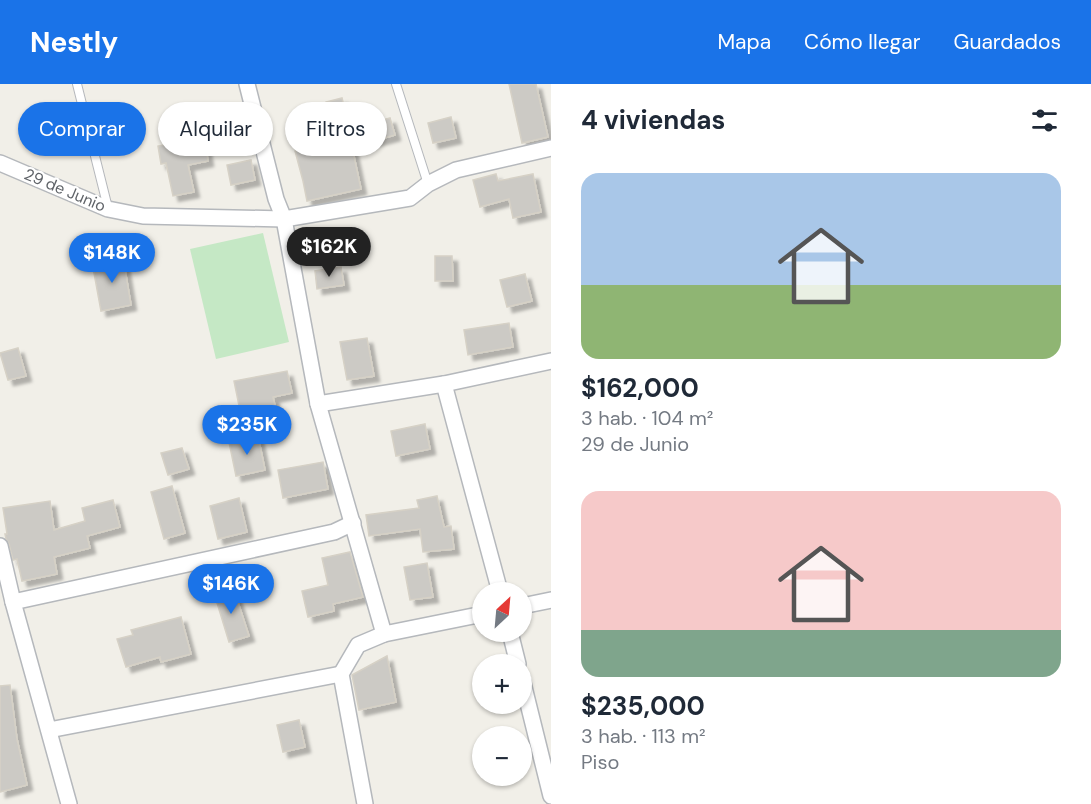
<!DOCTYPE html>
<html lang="es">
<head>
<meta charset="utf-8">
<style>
	body { margin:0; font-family:"DM Sans",sans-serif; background:#f6f6f7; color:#1f2937; height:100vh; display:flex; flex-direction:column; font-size:22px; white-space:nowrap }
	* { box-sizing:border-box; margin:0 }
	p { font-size:20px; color:#747a83 }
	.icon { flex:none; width:33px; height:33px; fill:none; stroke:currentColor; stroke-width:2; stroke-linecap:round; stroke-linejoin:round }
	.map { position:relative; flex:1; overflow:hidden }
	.drawer { display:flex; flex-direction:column; background:#fff; width:540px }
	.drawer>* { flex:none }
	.guide { position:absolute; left:18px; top:18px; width:442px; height:54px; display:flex; gap:12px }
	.needle { width:39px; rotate:26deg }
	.buttons { position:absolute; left:472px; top:498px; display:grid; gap:12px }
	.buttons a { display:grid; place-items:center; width:60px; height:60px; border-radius:50%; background:#fff; box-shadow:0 2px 4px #0004; font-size:30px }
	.price { position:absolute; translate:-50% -51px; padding:0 14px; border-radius:21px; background:#1a73e8; color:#fff; font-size:20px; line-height:39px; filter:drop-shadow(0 2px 3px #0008) }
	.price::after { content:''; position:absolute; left:50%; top:36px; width:18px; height:14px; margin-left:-9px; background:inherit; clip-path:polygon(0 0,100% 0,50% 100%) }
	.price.on { background:#222; color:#fff }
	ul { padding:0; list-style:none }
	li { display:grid; align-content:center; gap:12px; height:318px; padding:0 30px }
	li span { display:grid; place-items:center; height:186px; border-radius:18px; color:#555 }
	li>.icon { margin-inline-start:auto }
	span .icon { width:108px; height:108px; fill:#fffc; stroke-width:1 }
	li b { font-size:26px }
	h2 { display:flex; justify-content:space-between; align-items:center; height:72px; padding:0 30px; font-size:26px }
	.tag { padding:0 21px; border-radius:27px; background:#fff; box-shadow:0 2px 4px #0004; font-size:21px; line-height:54px }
	.tag.on { background:#1a73e8; color:#fff }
	header { display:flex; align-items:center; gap:36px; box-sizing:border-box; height:84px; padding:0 30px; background:#1a73e8; color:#fff }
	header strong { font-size:28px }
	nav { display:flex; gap:33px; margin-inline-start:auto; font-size:21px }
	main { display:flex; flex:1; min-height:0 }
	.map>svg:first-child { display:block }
	.green { fill:#c5e8c5 }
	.building { fill:#cccac5; stroke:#d6d1c6; stroke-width:1.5; filter:url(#shadow) }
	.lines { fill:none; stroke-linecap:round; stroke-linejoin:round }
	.service-casing { stroke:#b5b8bc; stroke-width:10 }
	.minor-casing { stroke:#b5b8bc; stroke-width:18 }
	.service { stroke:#fff; stroke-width:8 }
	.minor { stroke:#fff; stroke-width:15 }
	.labels { text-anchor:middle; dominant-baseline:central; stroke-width:4.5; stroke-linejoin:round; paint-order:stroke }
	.street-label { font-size:16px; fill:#5f6368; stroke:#fff }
</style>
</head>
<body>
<header>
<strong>Nestly</strong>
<nav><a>Mapa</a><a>Cómo llegar</a><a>Guardados</a></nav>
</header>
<main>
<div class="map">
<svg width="551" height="720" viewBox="0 0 551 720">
	<defs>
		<filter id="shadow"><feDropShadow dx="5.5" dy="5.5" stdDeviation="1.5" flood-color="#0004"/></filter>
	</defs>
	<rect width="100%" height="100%" fill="#f1efe8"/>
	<path class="green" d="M263,149L289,258L216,275L190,165Z"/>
	<g class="building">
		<path d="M509,0H536L548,53L522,59Z"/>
		<path d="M342,14L350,45L390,34L395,51L352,63L361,105L307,117L303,97L295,67L335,56L326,18Z"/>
		<path d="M451,33L456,54L433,59L428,39Z"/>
		<path d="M179,58L181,63L205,58L208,77L188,81L194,108L173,112L166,79L161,80L158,62Z"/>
		<path d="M251,76L255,96L231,101L227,81Z"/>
		<path d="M496,90L498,97L533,90L541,128L513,134L509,115L480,123L473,96Z"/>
		<path d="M435,172H452L453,197H435Z"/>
		<path d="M123,173L131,221L101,227L92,178Z"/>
		<path d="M341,183L344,201L317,205L315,187Z"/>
		<path d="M525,190L532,217L507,223L500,196Z"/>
		<path d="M509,239L513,263L468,271L464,246Z"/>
		<path d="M367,254L374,292L347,296L340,258Z"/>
		<path d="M18,264L26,292L8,296L0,269Z"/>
		<path d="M287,287L292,309L273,313L280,344L245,351L234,297Z"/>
		<path d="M425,340L430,365L396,372L391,347Z"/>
		<path d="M258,352L265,386L236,392L229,358Z"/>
		<path d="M182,364L189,385L168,391L161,369Z"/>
		<path d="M323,378L328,405L283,414L278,386Z"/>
		<path d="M172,402L185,449L164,455L151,408Z"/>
		<path d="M437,412L444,443L451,442L454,465L423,468L420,445L369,452L366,431L419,424L417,416Z"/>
		<path d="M239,414L247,448L218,455L210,422Z"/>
		<path d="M113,416L120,443L87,452L90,464L54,473L57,490L22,497L17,475L13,476L9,460L6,455L5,450H7L3,424L50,417L54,446L85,437L82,424Z"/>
		<path d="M350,468L363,513L333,520L334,527L308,533L302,507L328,501L322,474Z"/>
		<path d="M427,479L433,513L410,516L404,483Z"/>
		<path d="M233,503L249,552L229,558L214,509Z"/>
		<path d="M181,533L191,570L161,578L160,573L126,583L117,555L133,551L131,546Z"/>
		<path d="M387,572L396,618L359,626L352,591Z"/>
		<path d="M10,601L17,655L27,701L0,708V602Z"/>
		<path d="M299,636L305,663L283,668L277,641Z"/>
	</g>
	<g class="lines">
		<defs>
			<g id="service">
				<path d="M77,0L108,124"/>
				<path d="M396,0L428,100"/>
			</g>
			<g id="minor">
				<path d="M247,0L276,115L284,135L318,320L384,550"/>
				<path d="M0,79L108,125L143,132L284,135L410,114L428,100L456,86L551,64"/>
				<path d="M444,300L500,508"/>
				<path d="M318,320L444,300L551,277"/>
				<path d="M0,462L13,518L69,720"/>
				<path d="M13,518L334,448L353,439"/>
				<path d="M522,522L551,516"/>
				<path d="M510,548L518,580"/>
				<path d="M522,595L551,712"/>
				<path d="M49,646L341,590"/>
				<path d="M365,720L341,590L358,561L384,550L483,530"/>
			</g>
		</defs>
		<use href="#service" class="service-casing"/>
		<use href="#minor" class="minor-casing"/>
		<use href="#service" class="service"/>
		<use href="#minor" class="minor"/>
	</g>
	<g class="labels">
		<g class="street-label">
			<text transform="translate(65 106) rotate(23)">29 de Junio</text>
		</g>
	</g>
</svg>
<div class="buttons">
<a><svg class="needle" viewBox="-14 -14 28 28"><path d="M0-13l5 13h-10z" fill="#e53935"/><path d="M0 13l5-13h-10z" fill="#747a83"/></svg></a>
<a>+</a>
<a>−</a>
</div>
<b class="price on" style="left:329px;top:194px">$162K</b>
<b class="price" style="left:112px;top:200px">$148K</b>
<b class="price" style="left:247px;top:372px">$235K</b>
<b class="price" style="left:231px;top:531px">$146K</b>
<div class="guide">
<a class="tag on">Comprar</a>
<a class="tag">Alquilar</a>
<a class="tag">Filtros</a>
</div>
</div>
<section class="drawer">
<h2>4 viviendas<svg class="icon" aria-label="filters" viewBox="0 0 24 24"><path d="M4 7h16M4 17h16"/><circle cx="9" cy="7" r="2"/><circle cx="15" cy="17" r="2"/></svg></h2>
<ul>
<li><span style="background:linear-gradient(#a9c7e8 60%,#8fb573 0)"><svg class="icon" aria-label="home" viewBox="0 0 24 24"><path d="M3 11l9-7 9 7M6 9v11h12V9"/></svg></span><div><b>$162,000</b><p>3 hab. · 104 m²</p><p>29 de Junio</p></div></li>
<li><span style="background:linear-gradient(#f6c9c9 75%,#7fa58c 0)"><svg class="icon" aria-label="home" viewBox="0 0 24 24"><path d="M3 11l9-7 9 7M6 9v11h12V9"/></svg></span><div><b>$235,000</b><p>3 hab. · 113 m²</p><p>Piso</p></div></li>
</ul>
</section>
</main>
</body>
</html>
